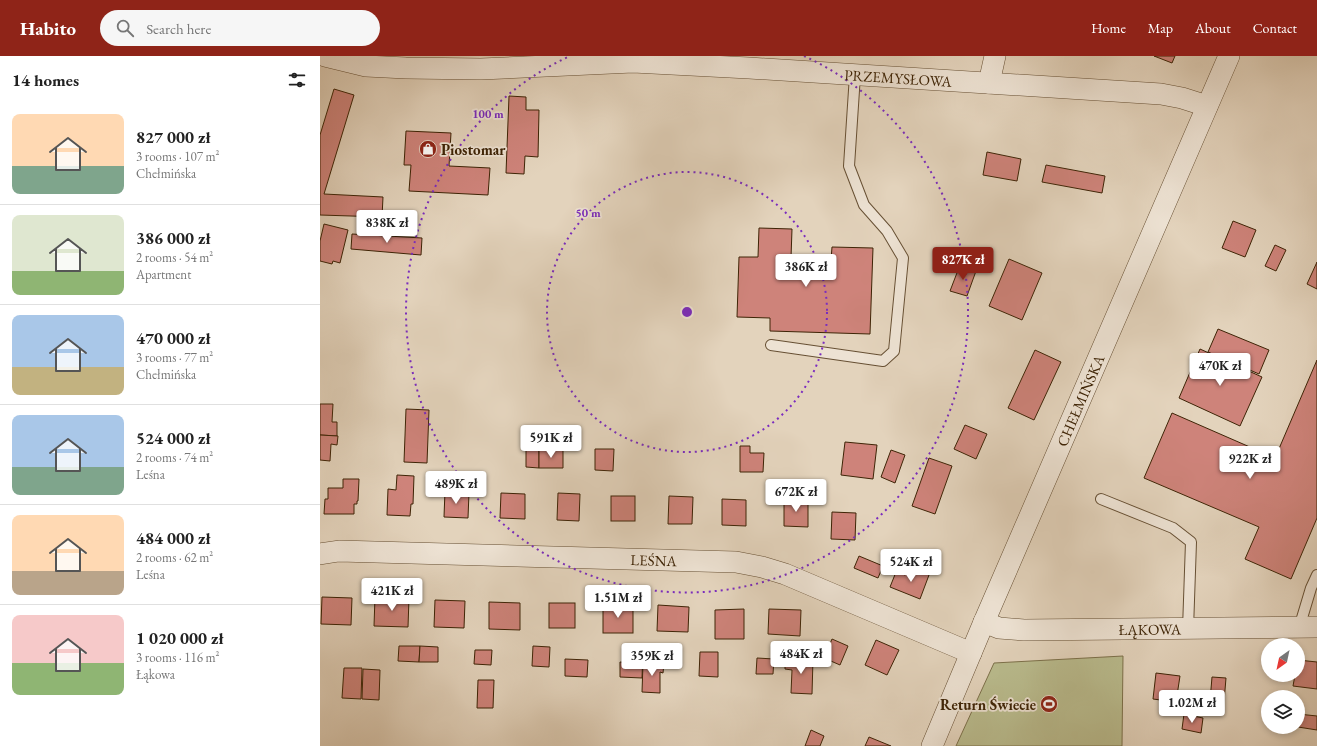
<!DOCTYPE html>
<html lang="en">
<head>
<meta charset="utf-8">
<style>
	body { margin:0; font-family:"EB Garamond",serif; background:#f6f6f6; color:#222; height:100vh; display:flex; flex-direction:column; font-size:15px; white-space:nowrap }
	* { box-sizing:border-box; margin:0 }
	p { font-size:13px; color:#767676 }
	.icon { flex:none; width:22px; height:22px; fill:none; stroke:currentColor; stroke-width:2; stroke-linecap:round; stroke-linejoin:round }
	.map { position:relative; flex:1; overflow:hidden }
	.panel { display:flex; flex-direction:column; background:#fff; width:320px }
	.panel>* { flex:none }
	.needle { width:26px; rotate:213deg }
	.controls { position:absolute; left:941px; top:582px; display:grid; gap:8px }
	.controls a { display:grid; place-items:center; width:44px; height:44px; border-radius:50%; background:#fff; box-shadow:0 2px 6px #0003; font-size:20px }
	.price { position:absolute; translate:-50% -34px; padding:0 9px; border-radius:4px; background:#fff; color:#222; font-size:13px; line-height:26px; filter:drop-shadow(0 1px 2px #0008) }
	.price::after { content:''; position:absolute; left:50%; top:24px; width:12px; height:9px; margin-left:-6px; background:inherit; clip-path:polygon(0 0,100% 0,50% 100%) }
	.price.on { background:#8f2418; color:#fff }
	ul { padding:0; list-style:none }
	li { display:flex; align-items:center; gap:12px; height:100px; padding:0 12px }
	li+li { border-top:1px solid #e0e0e0 }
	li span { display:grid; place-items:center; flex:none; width:112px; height:80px; border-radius:8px; color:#555 }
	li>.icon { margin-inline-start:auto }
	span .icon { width:48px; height:48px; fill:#fffc; stroke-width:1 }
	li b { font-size:17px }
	h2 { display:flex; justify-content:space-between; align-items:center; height:48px; padding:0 12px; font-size:17px }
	header { display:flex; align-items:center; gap:24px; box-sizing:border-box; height:56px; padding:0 20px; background:#8f2418; color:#fff }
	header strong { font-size:19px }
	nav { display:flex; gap:22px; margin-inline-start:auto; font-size:14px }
	.search { width:280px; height:36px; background:#f6f6f6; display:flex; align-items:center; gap:10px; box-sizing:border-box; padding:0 14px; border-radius:22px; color:#767676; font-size:15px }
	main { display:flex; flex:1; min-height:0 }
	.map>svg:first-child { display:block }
	.green { fill:#b9bb8d; stroke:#7c704a }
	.building { fill:#ce837a; stroke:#3e2406 }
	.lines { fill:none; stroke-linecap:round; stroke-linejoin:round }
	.service-casing { stroke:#675034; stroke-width:12 }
	.minor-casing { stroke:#675034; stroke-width:22 }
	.service { stroke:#ede2d3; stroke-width:10 }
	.minor { stroke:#ede2d3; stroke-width:21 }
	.ring { fill:none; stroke:#7b2cbf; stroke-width:2; stroke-dasharray:2 4 }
	.labels { text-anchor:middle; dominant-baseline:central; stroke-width:3.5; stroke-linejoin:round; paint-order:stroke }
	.street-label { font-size:15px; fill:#3e2406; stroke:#ede2d3 }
	.poi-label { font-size:15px; font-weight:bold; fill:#3e2406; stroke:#ede2d3; text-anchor:start }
	.centre { fill:#7b2cbf; stroke:#ede2d3; stroke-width:2 }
	.ring-label { font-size:12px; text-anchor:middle; font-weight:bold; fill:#7b2cbf; stroke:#ede2d3; stroke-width:3.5; stroke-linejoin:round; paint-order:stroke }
</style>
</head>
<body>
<header>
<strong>Habito</strong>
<div class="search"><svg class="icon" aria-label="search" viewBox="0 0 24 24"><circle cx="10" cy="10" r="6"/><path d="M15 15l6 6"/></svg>Search here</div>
<nav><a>Home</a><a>Map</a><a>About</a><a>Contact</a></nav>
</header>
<main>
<section class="panel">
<h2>14 homes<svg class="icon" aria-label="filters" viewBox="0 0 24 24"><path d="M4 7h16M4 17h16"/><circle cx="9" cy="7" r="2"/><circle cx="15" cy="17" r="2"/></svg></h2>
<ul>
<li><span style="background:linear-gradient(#ffd9b3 65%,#7fa58c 0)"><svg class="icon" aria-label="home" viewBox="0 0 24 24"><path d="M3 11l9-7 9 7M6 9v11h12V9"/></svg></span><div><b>827 000 zł</b><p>3 rooms · 107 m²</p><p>Chełmińska</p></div></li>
<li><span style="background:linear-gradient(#dfe7d0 70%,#8fb573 0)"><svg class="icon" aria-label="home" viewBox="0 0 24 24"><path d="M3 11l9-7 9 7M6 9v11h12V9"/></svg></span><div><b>386 000 zł</b><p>2 rooms · 54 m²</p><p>Apartment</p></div></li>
<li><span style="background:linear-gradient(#a9c7e8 65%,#c2b280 0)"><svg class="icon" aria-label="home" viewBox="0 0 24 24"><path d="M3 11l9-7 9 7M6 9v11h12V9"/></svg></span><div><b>470 000 zł</b><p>3 rooms · 77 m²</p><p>Chełmińska</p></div></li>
<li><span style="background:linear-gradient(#a9c7e8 65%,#7fa58c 0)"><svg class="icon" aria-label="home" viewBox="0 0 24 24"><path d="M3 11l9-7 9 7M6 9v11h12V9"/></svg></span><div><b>524 000 zł</b><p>2 rooms · 74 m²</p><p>Leśna</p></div></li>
<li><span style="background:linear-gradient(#ffd9b3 70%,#b9a48a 0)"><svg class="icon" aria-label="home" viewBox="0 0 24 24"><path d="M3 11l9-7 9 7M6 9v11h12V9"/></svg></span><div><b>484 000 zł</b><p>2 rooms · 62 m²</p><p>Leśna</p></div></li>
<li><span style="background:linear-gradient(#f6c9c9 60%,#8fb573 0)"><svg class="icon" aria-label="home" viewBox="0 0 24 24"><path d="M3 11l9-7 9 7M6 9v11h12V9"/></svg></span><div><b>1 020 000 zł</b><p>3 rooms · 116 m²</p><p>Łąkowa</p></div></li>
</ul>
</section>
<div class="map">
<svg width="997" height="690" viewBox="0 0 997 690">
	<rect width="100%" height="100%" fill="#e3d3bc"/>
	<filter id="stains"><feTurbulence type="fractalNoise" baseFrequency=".005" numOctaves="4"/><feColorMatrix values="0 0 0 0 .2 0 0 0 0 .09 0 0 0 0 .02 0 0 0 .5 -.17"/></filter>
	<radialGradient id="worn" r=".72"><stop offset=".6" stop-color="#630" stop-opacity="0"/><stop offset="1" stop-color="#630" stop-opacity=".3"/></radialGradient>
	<path class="green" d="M803,600L802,690H636L674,607Z"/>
	<g class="building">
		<path d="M834,0H855L852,7Z"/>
		<path d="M14,33L34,39L4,138L63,141L62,161L0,159V79Z"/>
		<path d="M189,40L206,41V54H219L218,101L205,100L204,118L186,117Z"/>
		<path d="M86,75L131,77L129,110L170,112L168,139L89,135L91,109H84Z"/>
		<path d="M667,96L701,103L697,125L663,119Z"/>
		<path d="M726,109L785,120L782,137L722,126Z"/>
		<path d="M913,165L936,174L925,201L902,192Z"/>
		<path d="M4,168L28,174L20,207L13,205L12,208L0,205V185Z"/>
		<path d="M439,172L472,173L471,202L511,204L512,191L553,192L550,278L450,275V262L417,261L419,201H438Z"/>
		<path d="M32,178L102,182L101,199L31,193Z"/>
		<path d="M955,189L966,194L956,215L945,210Z"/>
		<path d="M689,203L722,217L702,264L669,250Z"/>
		<path d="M997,206V233L987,228Z"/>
		<path d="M640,209L656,215L647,240L630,235Z"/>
		<path d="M898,273L949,294L939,318L888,296Z"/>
		<path d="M880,293L942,321L920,370L859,342Z"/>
		<path d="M715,294L741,306L714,364L688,352Z"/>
		<path d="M997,304V462L971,523L925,503L939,471L824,422L852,357L955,402Z"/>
		<path d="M0,348H13L12,366H17V380L0,379Z"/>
		<path d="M86,353L109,354L107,407L84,406Z"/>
		<path d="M645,369L667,378L656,403L634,393Z"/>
		<path d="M0,379L18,380L17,389L11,388L10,405L0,404Z"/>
		<path d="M525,386L557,389L553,423L521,419Z"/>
		<path d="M420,390H430V397H444L443,416H420Z"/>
		<path d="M206,393H219V412L206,411Z"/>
		<path d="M219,393L243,394V412H219Z"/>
		<path d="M275,393H294L293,415L275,414Z"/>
		<path d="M571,394L585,399L575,427L561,421Z"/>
		<path d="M609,402L632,410L615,458L592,450Z"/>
		<path d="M77,419L94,420L93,448H91L90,460L67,459L68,433L76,434Z"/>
		<path d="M23,423H39L38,445H37V448H34V458H4L5,443H8V432H23Z"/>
		<path d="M125,435L149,437L148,462L124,461Z"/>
		<path d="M181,437L205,438V463L180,462Z"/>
		<path d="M238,437L260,438L259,465L237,464Z"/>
		<rect x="291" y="440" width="24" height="25"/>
		<path d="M349,440L373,441L372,468H348Z"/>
		<path d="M402,443L426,444V470L402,469Z"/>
		<path d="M464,443L488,444V471L464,470Z"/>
		<path d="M512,456L536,457L535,484L511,483Z"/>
		<path d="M539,500L563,510L558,522L534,512Z"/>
		<path d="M589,511L609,519L600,543L570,531L576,516L585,519Z"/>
		<path d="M2,541L32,542L31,569L1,568Z"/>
		<path d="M55,541L89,542L88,571L54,570Z"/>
		<path d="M115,544L145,545L144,572L114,571Z"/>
		<path d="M169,546L200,547V574L169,573Z"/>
		<rect x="229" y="547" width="26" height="25"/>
		<rect x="283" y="549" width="30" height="28"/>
		<path d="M338,549L369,551L368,576L337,575Z"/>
		<path d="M424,553V583H395V554Z"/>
		<path d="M449,553L481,554L480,580L448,578Z"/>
		<path d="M512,583L528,590L520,609L504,602Z"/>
		<path d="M556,584L579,594L567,619L545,609Z"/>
		<path d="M79,590H100L99,606L78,605Z"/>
		<path d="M100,590L118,591V606H99Z"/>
		<path d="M213,590L230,591L229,611L212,610Z"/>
		<path d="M155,594H172L171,609L154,608Z"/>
		<path d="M313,595L323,596L322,622L300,621V606L313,607Z"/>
		<path d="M380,596H398V621L379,620Z"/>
		<path d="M437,602L454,603L453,618H436Z"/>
		<path d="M465,602L493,603L492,638L471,637L472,614L465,613Z"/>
		<path d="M245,603L268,604L267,621L245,620Z"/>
		<path d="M978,604L997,606V633L973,630L975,619H978Z"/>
		<path d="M323,607H344L343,617L340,616V637L322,636Z"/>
		<path d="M24,612H42L41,643L22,642Z"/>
		<path d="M43,613L60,614L59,644L42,643Z"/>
		<path d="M836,617L860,620L856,646L833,643Z"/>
		<path d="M892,621L906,622L903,658L889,657Z"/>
		<path d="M158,624H174L173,652H157Z"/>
		<path d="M864,658L883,662L881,677L862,673Z"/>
		<path d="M978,658L997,660V674L978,671Z"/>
		<path d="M491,674L504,680L500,690H485Z"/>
		<path d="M549,681L571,690H545Z"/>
	</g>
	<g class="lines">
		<defs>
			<g id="service">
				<path d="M451,289L563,305L574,295L583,202L567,175L544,149L529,110L535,19"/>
				<path d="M781,443L853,472L871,486L868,573"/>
				<path d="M979,572L991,532L997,519"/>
			</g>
			<g id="minor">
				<path id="s1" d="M5,0L46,10L86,12L161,13L313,6L429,12L841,38L862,42L887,50"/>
				<path d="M669,27L675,0"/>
				<path id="s2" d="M0,498L19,495L416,506L442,511L465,518L651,597"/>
				<path id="s3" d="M664,566L679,572L704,574L997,571"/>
				<path id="s4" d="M612,690L664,566L909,0"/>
			</g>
		</defs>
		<use href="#service" class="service-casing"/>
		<use href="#minor" class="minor-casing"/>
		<use href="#service" class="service"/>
		<use href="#minor" class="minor"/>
	</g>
	<g class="ring">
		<circle cx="367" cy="256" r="140"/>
		<path d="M484 0A281 281 0 1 1 250 0"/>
	</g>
	<defs>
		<symbol id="shop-disc" viewBox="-11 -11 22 22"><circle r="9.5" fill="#8f2418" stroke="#ede2d3"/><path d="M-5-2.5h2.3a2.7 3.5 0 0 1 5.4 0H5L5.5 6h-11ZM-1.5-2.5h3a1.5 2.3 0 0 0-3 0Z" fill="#fff"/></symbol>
		<symbol id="stadium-disc" viewBox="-11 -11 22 22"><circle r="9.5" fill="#8f2418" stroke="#ede2d3"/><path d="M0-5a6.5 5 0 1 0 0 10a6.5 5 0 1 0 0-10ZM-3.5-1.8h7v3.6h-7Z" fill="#fff"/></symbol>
	</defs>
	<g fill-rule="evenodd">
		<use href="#shop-disc" x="98" y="83" width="20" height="20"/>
		<use href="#stadium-disc" x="719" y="638" width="20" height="20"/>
	</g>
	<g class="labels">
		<g class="street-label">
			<text stroke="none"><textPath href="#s1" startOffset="575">PRZEMYSŁOWA</textPath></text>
			<text stroke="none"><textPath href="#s4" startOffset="376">CHEŁMIŃSKA</textPath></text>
			<text stroke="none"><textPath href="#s2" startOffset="334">LEŚNA</textPath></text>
			<text stroke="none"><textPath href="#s3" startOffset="167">ŁĄKOWA</textPath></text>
		</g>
		<g class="poi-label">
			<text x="121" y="93">Piostomar</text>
			<text x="716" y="648" text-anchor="end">Return Świecie</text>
		</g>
	</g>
	<circle cx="367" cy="256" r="6" class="centre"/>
	<g class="ring-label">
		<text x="168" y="62">100 m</text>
		<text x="268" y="161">50 m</text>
	</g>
	<rect width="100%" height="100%" filter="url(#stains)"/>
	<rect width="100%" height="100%" fill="url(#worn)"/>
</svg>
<div class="controls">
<a><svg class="needle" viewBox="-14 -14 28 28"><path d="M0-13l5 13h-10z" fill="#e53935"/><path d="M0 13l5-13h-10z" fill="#767676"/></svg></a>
<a><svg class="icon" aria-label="layers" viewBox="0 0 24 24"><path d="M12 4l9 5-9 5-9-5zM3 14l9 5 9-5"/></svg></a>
</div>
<b class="price" style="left:67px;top:188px">838K zł</b>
<b class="price on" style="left:643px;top:225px">827K zł</b>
<b class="price" style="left:486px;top:232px">386K zł</b>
<b class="price" style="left:900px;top:331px">470K zł</b>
<b class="price" style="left:231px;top:403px">591K zł</b>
<b class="price" style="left:930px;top:424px">922K zł</b>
<b class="price" style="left:136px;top:449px">489K zł</b>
<b class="price" style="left:476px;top:457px">672K zł</b>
<b class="price" style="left:591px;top:527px">524K zł</b>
<b class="price" style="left:72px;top:556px">421K zł</b>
<b class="price" style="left:298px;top:563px">1.51M zł</b>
<b class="price" style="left:481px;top:619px">484K zł</b>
<b class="price" style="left:332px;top:621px">359K zł</b>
<b class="price" style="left:872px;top:668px">1.02M zł</b>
</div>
</main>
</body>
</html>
